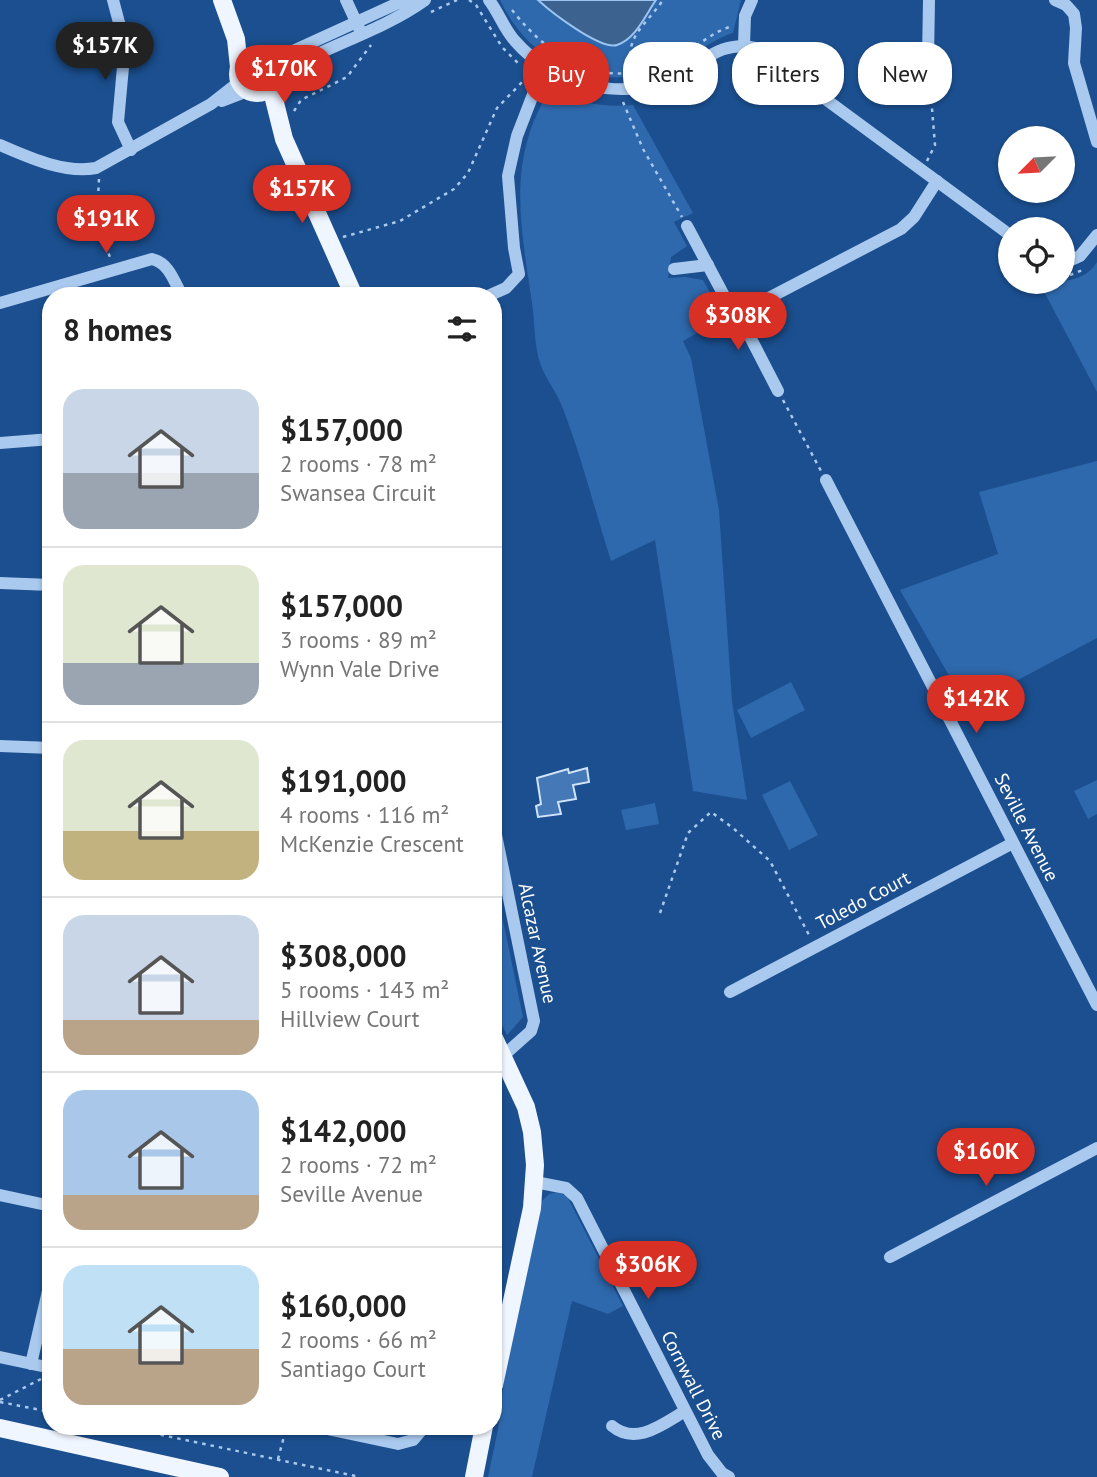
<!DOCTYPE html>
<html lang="en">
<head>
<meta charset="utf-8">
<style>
	body { margin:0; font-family:"PT Sans",sans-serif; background:#f2f2f2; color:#222; height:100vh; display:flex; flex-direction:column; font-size:26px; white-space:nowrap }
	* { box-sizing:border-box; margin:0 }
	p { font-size:23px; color:#767676 }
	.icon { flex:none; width:38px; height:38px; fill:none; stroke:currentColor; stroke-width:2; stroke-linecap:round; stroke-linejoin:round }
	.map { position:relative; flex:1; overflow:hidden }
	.panel { position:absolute; left:42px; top:287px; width:460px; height:1148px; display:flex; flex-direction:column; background:#fff; border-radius:28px; box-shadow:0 2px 5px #0004 }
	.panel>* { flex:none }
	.hud { position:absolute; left:523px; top:42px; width:467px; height:63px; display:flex; gap:14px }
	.needle { width:46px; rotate:246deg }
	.buttons { position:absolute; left:998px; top:126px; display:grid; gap:14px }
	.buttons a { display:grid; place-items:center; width:77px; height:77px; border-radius:50%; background:#fff; box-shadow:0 2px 5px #0004; font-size:35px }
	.price { position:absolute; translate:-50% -60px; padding:0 16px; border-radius:24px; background:#d93025; color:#fff; font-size:23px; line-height:46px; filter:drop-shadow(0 2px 4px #0008) }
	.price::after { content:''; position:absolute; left:50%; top:42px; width:21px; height:16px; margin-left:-10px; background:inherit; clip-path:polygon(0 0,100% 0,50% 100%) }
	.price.current { background:#222; color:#fff }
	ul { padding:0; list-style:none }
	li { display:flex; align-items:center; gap:21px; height:175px; padding:0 21px }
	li+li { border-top:2px solid #e0e0e0 }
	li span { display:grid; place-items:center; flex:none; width:196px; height:140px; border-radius:21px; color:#555 }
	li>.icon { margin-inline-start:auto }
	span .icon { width:84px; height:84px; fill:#fffc; stroke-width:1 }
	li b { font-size:30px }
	h2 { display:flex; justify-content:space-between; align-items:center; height:84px; padding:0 21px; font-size:30px }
	.pill { padding:0 24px; border-radius:28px; background:#fff; box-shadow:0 2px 5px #0004; font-size:24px; line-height:63px }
	.pill.current { background:#d93025; color:#fff }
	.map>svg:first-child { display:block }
	.green { fill:#2e69ad }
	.water { fill:#3c6290; stroke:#9cc4f0; stroke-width:2 }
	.building { fill:#4478b7; stroke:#cfe3fa; stroke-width:2 }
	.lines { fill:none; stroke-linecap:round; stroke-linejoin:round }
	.path { stroke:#a9c9ee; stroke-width:2.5; stroke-dasharray:3.5 5; stroke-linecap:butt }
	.minor { stroke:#a9c9ee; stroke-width:12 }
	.major { stroke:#f0f6ff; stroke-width:18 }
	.labels { text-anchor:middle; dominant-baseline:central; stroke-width:5; stroke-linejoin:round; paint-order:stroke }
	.street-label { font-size:19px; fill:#fff; stroke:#1b4f8f }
</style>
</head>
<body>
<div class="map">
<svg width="1097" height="1477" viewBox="0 0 1097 1477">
	<rect width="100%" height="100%" fill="#1b4f8f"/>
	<g class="green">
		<path d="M500,0H741L733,33C705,42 685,65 656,72C591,90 529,62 500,0Z"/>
		<path d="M549,91C576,102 604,108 633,105L693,213L674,222L687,246L671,257L668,278L685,277L703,280L724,318L683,341L691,358L719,510L732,701L747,800L693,791L655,540L611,561C595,511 582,458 563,409C558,394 547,381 541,366C534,347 535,323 532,303C521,226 506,162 549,91Z"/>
		<path d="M1097,262V392L1039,282C1062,282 1085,282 1097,262Z"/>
		<path d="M1097,461V638L967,707L900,590L998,554L979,492Z"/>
		<path d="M791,682L805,710L751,738L737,710Z"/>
		<path d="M1097,780V814L1088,819L1074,791Z"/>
		<path d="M790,781L818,835L789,850L762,795Z"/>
		<path d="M655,803L659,824L626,830L621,810Z"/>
		<path d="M494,877L523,1017L507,1035L494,1010Z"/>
		<path d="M557,1192L567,1196L623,1306L608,1314L572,1301L532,1477H488L498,1430L506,1362L541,1202L549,1194Z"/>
	</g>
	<path class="water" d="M538,0H656C646,14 636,39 617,45C600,50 551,12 538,0Z"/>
	<path class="building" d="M587,768L589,782L573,785L576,799L558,802L561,814L538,817L536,806L541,804L537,778L568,769L569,773Z"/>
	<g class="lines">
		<g class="path">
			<path d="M469,0L476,5L502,47L519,64"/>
			<path d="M512,10C553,62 607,92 673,61C694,50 710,32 733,26"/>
			<path d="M431,12L457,0"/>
			<path d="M631,72C625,34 644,28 663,0"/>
			<path d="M695,81L716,68"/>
			<path d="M623,102L643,149L682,217"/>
			<path d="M294,111L301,100L347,77L371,45"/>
			<path d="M927,161L935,145L929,72"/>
			<path d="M99,179L97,217L99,230L110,257"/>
			<path d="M343,237L400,221L454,189L468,173L497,108L526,78"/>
			<path d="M1062,278L1083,270"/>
			<path d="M783,400L821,471"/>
			<path d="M660,913L688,833L711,812L733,828L770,861L809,935"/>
			<path d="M0,1400L41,1379"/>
			<path d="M0,1402L51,1412"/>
			<path d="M119,1426L360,1477"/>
			<path d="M278,1459L286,1429"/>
		</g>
		<g class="minor">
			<path d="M113,0L125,45L118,122L131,150"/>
			<path d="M346,0L359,28"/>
			<path d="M489,0C499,13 504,29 515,41C554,86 624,104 678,75C705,60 723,40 756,48L1010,235"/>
			<path d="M1055,0L1066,5L1074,14L1076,28L1074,63L1097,142"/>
			<path d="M744,45L745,16L752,0"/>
			<path d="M267,58L293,51L396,4L413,0"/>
			<path d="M928,60L929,0"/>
			<path d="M276,77C323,46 379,33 425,0"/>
			<path d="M222,101L248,91"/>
			<path d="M0,145C28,157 64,174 96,168L211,104L239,82"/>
			<path d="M687,226L728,303L741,310L757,304L901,229L914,217L937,181"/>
			<path d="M1062,264L1080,256L1097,235"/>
			<path d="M674,269L708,265"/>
			<path d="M488,296L506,288L519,274L514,248L508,176L517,136L544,66"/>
			<path d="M0,303L152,259C169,263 174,281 182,296"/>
			<path d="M751,307L746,321L747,331L778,391"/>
			<path d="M0,443L51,439"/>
			<path d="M826,480L1097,1005"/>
			<path d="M0,583L51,585"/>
			<path d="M0,746L51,748"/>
			<path d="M494,825L534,1021L531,1031L503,1056"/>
			<path d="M730,992L1013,843"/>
			<path d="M535,1182L566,1188L577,1198L708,1455L722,1473L729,1477"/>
			<path d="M0,1195L51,1206"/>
			<path d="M890,1257L1097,1148"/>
			<path d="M0,1357L51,1368"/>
			<path d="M31,1364L51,1278"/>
			<path d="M313,1426L398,1444L413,1440L425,1426"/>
			<path d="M612,1426C636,1446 663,1424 685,1411"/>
		</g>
		<g class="major">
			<path d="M222,0L236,39L239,67"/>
			<circle cx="257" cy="74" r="19"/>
			<path d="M271,87L284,139L354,296"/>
			<path d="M494,1038L526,1107L532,1132L535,1165L532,1208L494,1385"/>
			<path d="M0,1428L220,1477"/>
			<path d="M474,1477L484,1426"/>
		</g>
	</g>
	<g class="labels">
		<g class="street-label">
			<text transform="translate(1027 827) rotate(63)">Seville Avenue</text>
			<text transform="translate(863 900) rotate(-28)">Toledo Court</text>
			<text transform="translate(538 943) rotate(78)">Alcazar Avenue</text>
			<text transform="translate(694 1385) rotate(63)">Cornwall Drive</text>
		</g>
	</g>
</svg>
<div class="buttons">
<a><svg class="needle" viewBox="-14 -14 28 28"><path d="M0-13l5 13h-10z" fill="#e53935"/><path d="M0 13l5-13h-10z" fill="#767676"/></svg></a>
<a><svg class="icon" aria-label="locate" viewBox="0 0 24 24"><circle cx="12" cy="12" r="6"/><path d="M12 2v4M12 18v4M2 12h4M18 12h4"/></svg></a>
</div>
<b class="price current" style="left:105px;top:82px">$157K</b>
<b class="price" style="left:284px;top:105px">$170K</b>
<b class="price" style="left:302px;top:225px">$157K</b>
<b class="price" style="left:106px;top:255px">$191K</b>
<b class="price" style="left:738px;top:352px">$308K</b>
<b class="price" style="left:976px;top:735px">$142K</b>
<b class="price" style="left:986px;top:1188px">$160K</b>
<b class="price" style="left:648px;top:1301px">$306K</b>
<div class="hud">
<a class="pill current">Buy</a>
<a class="pill">Rent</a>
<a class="pill">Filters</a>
<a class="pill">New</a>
</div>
<section class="panel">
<h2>8 homes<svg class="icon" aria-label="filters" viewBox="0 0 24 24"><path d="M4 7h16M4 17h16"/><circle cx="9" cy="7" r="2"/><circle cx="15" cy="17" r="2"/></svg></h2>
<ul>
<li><span style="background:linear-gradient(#c9d6e8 60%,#9aa5b1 0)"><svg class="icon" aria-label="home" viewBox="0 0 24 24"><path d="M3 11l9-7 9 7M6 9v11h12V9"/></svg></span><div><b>$157,000</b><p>2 rooms · 78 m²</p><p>Swansea Circuit</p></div></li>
<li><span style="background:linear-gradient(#dfe7d0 70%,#9aa5b1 0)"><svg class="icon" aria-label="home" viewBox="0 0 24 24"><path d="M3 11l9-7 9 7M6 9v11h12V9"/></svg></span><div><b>$157,000</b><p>3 rooms · 89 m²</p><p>Wynn Vale Drive</p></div></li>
<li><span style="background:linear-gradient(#dfe7d0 65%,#c2b280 0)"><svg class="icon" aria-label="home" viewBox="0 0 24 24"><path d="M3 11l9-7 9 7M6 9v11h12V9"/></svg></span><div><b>$191,000</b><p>4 rooms · 116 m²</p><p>McKenzie Crescent</p></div></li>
<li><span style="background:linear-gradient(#c9d6e8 75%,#b9a48a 0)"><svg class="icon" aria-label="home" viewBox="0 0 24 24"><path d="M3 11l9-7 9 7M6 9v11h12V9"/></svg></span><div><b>$308,000</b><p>5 rooms · 143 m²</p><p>Hillview Court</p></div></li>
<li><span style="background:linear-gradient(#a9c7e8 75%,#b9a48a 0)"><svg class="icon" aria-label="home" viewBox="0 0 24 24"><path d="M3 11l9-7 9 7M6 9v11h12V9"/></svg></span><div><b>$142,000</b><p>2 rooms · 72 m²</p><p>Seville Avenue</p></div></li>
<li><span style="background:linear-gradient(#bfe0f5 60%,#b9a48a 0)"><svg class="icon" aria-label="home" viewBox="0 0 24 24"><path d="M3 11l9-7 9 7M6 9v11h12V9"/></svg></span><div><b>$160,000</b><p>2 rooms · 66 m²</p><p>Santiago Court</p></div></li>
</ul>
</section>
</div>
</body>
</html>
